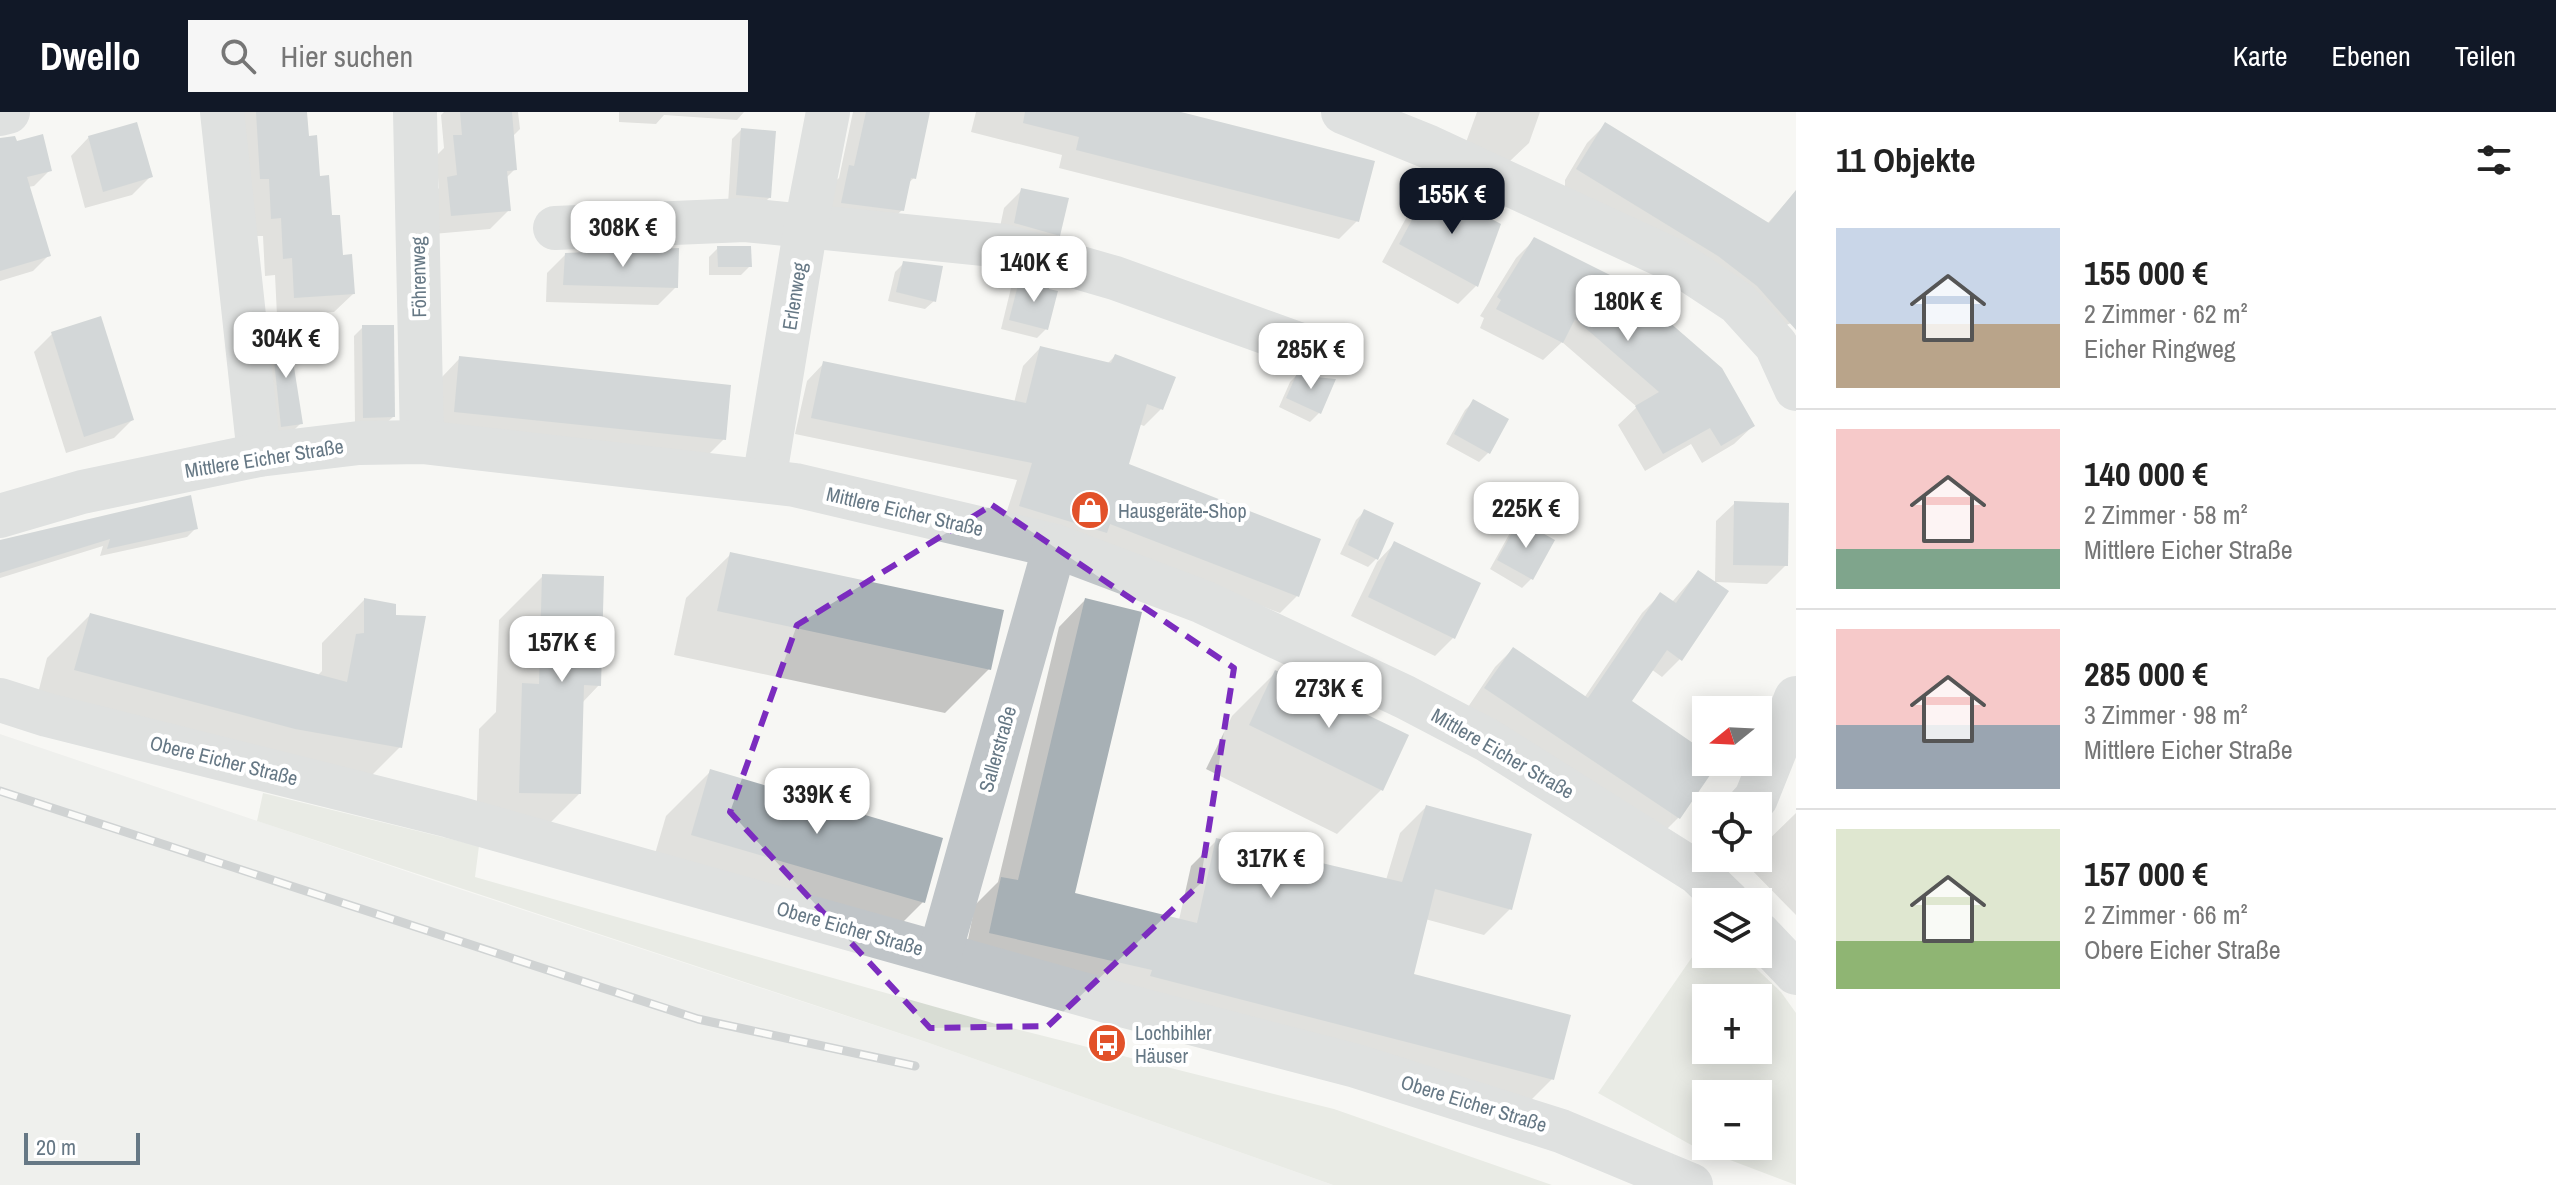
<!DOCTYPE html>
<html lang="de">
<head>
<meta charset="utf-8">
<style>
	body { margin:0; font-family:"Archivo Narrow",sans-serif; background:#f6f6f6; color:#222; height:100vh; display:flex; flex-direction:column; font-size:30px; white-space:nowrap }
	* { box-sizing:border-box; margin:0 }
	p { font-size:26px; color:#767676 }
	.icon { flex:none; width:44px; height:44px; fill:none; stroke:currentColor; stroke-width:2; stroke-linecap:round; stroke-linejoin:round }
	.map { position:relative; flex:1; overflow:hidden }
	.details { display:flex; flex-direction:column; background:#fff; width:760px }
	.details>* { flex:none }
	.needle { width:52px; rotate:252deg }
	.fabs { position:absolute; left:1692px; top:584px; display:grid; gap:16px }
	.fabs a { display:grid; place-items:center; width:80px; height:80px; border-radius:0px; background:#fff; box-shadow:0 4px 20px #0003; font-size:40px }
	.scale { position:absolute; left:24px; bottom:20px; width:116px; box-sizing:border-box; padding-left:8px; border:4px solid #667885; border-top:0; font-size:22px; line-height:28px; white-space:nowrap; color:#667885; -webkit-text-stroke:6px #fff; paint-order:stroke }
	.price { position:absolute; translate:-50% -68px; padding:0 18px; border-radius:16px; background:#fff; color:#222; font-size:26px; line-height:52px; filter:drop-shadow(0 2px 4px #0008) }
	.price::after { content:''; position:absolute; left:50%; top:48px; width:24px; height:18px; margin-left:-12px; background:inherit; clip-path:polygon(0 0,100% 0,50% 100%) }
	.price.current { background:#111827; color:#fff }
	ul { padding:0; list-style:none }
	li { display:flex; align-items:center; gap:24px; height:200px; padding:0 40px }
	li+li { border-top:2px solid #e0e0e0 }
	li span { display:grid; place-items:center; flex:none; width:224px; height:160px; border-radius:0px; color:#555 }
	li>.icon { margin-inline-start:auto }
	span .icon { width:96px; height:96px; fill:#fffc; stroke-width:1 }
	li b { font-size:34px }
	h2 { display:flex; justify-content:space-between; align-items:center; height:96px; padding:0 40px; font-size:34px }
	header { display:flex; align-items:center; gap:48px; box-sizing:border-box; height:112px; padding:0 40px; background:#111827; color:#fff }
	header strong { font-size:38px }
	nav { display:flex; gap:44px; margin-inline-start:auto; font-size:28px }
	.search { width:560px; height:72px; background:#f6f6f6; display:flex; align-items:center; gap:20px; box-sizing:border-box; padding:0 28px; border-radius:0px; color:#767676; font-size:30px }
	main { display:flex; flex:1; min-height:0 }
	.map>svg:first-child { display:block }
	.built { fill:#e5e6e5 }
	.green { fill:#d7dcd3; fill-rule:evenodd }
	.shadow { fill:#0003 }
	.building { fill:#a7b0b5 }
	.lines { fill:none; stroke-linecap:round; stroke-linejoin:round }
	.minor { stroke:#c0c5c8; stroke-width:44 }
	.rail-casing { stroke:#9fa7ac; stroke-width:9 }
	.rail { stroke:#fff; stroke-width:6; stroke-dasharray:18; stroke-linecap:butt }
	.marked { fill:none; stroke:#7b2cbf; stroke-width:6; stroke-dasharray:16 10; stroke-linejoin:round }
	.labels { text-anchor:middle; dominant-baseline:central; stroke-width:8; stroke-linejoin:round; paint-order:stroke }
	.street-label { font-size:20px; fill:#667885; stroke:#fff }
	.poi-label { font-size:20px; fill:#667885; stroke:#fff; text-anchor:start }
</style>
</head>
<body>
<header>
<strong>Dwello</strong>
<div class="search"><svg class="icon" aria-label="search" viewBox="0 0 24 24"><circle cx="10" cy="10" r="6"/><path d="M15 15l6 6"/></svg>Hier suchen</div>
<nav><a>Karte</a><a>Ebenen</a><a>Teilen</a></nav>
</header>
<main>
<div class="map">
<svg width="1796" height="1073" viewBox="0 0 1796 1073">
	<rect width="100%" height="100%" fill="#f7f7f4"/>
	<path class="built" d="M0,622L435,769L926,930L1333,1073H0Z"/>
	<g class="green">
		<path d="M263,681L479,734L475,765L996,912L1334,997L1552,1073H1333L926,930L257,709Z"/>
		<path d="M1706,825V842H1741L1781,880L1796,901V1073L1693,1034L1598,981ZM1706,886H1758V938H1706ZM1706,982H1758V1034H1706Z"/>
	</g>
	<g class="shadow">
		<path d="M236,0H305L307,26L353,182L334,200L277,204L275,163L265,164L263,124H254Z"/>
		<path d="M444,0H518L520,17L512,25L514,58L506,66L509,98L490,117L433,122L430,85L439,76L436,44L444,36L441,3Z"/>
		<path d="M619,0H744L737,8L664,3L656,12L619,10Z"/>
		<path d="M853,0H928L914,66L907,72L902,98L883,116L824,109L831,73L839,66Z"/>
		<path d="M976,0H1174L1357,109L1339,127L1059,56L1062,43L971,20Z"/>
		<path d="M1477,0H1540L1529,31L1510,49L1465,33Z"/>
		<path d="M1605,13L1767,112L1796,79V209L1765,222L1565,78V68L1587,31Z"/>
		<path d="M741,18L770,85L761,94L728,92L732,27Z"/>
		<path d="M89,25L150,65L132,83L85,96L71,44Z"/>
		<path d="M0,35L50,58L34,74L28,75L49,143L33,159L0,169Z"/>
		<path d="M1022,78L1059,123L1040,141L997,129L1004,96Z"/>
		<path d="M1428,81L1476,174L1458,192L1382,150L1410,99Z"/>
		<path d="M1534,128L1753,314L1734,332L1702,351L1691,332L1645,359L1618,313L1637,295L1562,230L1543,248L1480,216L1484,206L1480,204L1516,146Z"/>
		<path d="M718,136L750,154L741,163H709V145Z"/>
		<path d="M565,143L676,175L658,193L546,190L547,161Z"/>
		<path d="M904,151L934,189L925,197L888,189L895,160Z"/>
		<path d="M1020,167L1046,217L1037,226L1001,217L1011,176Z"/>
		<path d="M363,215L393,305L384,313L355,314L354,224Z"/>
		<path d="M272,221L301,311L292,320L273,323L263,230Z"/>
		<path d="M52,222L132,308L114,326L66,341L34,240Z"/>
		<path d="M1040,236L1107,252L1115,244L1161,297L1144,314L1139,312L1126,353L1297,484L1280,501L1095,430L1003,411L1017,368L795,322L807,269L824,251L1014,291L1023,254Z"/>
		<path d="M460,246L724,327L706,345L436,317L442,265Z"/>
		<path d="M1299,261L1319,301L1310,310L1279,295L1290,270Z"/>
		<path d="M1473,290L1506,308L1488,341L1479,350L1446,332L1465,298Z"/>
		<path d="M1735,391L1786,453L1767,472L1715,470L1716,409Z"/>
		<path d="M1364,400L1377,446L1368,455L1340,442L1356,408Z"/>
		<path d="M1520,411L1552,429L1531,467L1522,476L1490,457L1511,419Z"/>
		<path d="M196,416L187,425L100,444L103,434L0,466V430Z"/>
		<path d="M1395,431L1453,526L1435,544L1351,504L1377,450Z"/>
		<path d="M731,442L989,557L945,601L674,543L686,486Z"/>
		<path d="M1698,460L1680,547L1662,565L1651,557L1629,589L1706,642V650H1716L1678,706L1660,724L1468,595L1495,555L1513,537L1584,586L1642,501L1660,483L1672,490Z"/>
		<path d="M543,464L599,573L582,591L579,682L535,726L476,724L479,617L496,600L499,508Z"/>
		<path d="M364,488L400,635L357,678L33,601L47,546L90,503L317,564L322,559V531Z"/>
		<path d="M1085,488L1072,783L1179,808L1191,754L1217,728L1386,768L1400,721L1426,695L1510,797L1484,823L1425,807L1412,863L1552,967L1526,993L964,847L975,793L998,770L1059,515Z"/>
		<path d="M1276,560L1381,678L1337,722L1206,657L1232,604Z"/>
		<path d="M710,660L923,790L879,834L648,766L666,704Z"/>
		<path d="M1796,701V803L1745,751L1750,746H1758V738Z"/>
	</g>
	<g class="building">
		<path d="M256,0H307L309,24L317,23L320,64L329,63L332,103H340L343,143L352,142L355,182L294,186L292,146L283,147L281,106L271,107L269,67H260Z"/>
		<path d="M460,0H512L517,58L507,59L511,99L451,104L447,65L457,63L453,23H462Z"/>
		<path d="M866,0H930L916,67L911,66L904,99L841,91L849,53L854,54Z"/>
		<path d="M1025,0H1181L1375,49L1359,110L1076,38L1079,25L1023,11Z"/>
		<path d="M137,10L153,65L103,80L88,24Z"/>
		<path d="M1605,10L1769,111L1796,78V218L1757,174L1718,144L1576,57Z"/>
		<path d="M741,16L776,19L771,86L736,83Z"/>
		<path d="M43,22L52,59L27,65L51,144L0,159V26L15,24L17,29Z"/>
		<path d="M1430,74L1501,112L1478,175L1399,132Z"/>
		<path d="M1021,76L1069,86L1060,124L1014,111Z"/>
		<path d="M1534,125L1622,169L1722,256L1755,314L1721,334L1710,316L1663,342L1635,294L1659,280L1575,207L1563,231L1496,197L1501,188L1497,185Z"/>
		<path d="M717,134H751L752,155H718Z"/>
		<path d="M679,136L678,176L563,173L565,141Z"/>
		<path d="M903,149L943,154L936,190L896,180Z"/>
		<path d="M1020,165L1050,173L1049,177L1058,179L1048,218L1009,208Z"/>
		<path d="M101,204L134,308L84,325L51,220Z"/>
		<path d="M362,213H394L395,305L363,306Z"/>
		<path d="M288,217L303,312L281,315L271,219Z"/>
		<path d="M1040,234L1111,251L1115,242L1176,265L1163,298L1147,292L1129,352L1321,427L1299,485L1110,412L1107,421L1019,394L1032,351L811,306L823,249L1026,291Z"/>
		<path d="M459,244L731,273L726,328L454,300Z"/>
		<path d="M1298,259L1315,265L1336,267L1321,302L1286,286Z"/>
		<path d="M1473,287L1509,307L1490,342L1454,322Z"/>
		<path d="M191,383L198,417L107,437L110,427L0,461V428Z"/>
		<path d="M1734,389L1789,391L1788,454L1733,453Z"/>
		<path d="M1364,397L1394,411L1378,448L1348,433Z"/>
		<path d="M1519,408L1555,428L1533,468L1497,448Z"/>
		<path d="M1394,429L1481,471L1455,527L1368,485Z"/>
		<path d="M730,440L1004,498L991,558L717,499Z"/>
		<path d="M1698,458L1729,479L1682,549L1667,538L1632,589L1706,640V650H1719L1680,707L1484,576L1513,535L1588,586L1660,480L1676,491Z"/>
		<path d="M542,462L604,464L601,574L584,573L581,682L519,681L522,571L539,572Z"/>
		<path d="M364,486L396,492V503L426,504L402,636L295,617L74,558L90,501L347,570L356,522L364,521Z"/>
		<path d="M1085,486L1142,500L1075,781L1197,811L1216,726L1402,770L1426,693L1532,722L1512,798L1435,777L1414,862L1571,903L1554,968L1150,864L1152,858L989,821L1001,765L1018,768Z"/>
		<path d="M1275,558L1409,623L1383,679L1249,613Z"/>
		<path d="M710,657L943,726L925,791L691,723Z"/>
	</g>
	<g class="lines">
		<g class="minor">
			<path d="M222,0L259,343"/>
			<path d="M415,0L422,330"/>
			<path d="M1343,0L1429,35L1673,148L1738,191L1776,233L1796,277"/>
			<path d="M0,2L8,0"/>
			<path d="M555,116L745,108L1004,134L1115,166L1323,241"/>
			<path d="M764,369L806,114L828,0"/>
			<path d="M0,404L82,380L259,343L359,331L422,330L795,373L1055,434L1203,490L1405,585L1487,628L1698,761L1728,790"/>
			<path d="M0,588L47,603L450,704L1114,891L1356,954L1561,1019L1691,1073"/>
			<path d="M1749,694L1756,686L1796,586"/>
			<path d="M1758,821L1796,861"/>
			<path d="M940,841L1055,434"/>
		</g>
		<defs>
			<path id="rail" d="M0,679L698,907L915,954"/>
		</defs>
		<use href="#rail" class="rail-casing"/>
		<use href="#rail" class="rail"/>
	</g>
	<path d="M0 0H1796V1073H0ZM992,393L1234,556L1200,772L1048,914L930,916L730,700L797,513Z" fill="#f7f7f4" fill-opacity=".55" fill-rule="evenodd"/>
	<path class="marked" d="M992,393L1234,556L1200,772L1048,914L930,916L730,700L797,513Z"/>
	<defs>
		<symbol id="shop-disc" viewBox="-11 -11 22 22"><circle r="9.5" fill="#e25129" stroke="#fff"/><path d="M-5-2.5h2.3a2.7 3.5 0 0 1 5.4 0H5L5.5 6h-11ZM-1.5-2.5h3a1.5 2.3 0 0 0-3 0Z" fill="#fff"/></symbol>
		<symbol id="bus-disc" viewBox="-11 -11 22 22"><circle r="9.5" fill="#e25129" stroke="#fff"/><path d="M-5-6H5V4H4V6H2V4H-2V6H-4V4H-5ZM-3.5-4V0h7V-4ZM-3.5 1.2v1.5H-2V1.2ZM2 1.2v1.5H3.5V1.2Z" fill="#fff"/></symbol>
	</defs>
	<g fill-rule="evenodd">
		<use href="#shop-disc" x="1068" y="376" width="44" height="44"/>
		<use href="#bus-disc" x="1085" y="909" width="44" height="44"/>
	</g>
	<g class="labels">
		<g class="street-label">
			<text transform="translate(418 165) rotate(-91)">Föhrenweg</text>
			<text transform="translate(794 184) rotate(-81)">Erlenweg</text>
			<text transform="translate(264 346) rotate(-9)">Mittlere Eicher Straße</text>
			<text transform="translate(905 399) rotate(13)">Mittlere Eicher Straße</text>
			<text transform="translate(997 637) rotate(-74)">Sallerstraße</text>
			<text transform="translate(1503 641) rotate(30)">Mittlere Eicher Straße</text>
			<text transform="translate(224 648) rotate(14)">Obere Eicher Straße</text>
			<text transform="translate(850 816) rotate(16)">Obere Eicher Straße</text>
			<text transform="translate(1474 991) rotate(17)">Obere Eicher Straße</text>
		</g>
		<g class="poi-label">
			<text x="1118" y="398">Hausgeräte-Shop</text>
			<text x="1135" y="920">Lochbihler<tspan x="1135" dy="23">Häuser</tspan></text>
		</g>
	</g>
</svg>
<div class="fabs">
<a><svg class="needle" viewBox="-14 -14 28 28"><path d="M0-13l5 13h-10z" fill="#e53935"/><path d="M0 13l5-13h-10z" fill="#767676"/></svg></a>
<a><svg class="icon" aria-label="locate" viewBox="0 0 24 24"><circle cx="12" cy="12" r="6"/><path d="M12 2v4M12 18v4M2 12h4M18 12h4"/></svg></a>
<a><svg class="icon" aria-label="layers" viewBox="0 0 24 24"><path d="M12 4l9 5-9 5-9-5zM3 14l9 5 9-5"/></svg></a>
<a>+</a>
<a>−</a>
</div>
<div class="scale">20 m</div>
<b class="price current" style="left:1452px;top:124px">155K €</b>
<b class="price" style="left:623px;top:157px">308K €</b>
<b class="price" style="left:1034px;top:192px">140K €</b>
<b class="price" style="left:1628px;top:231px">180K €</b>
<b class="price" style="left:286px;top:268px">304K €</b>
<b class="price" style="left:1311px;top:279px">285K €</b>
<b class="price" style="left:1526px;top:438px">225K €</b>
<b class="price" style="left:562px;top:572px">157K €</b>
<b class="price" style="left:1329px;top:618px">273K €</b>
<b class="price" style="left:817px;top:724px">339K €</b>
<b class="price" style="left:1271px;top:788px">317K €</b>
</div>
<section class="details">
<h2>11 Objekte<svg class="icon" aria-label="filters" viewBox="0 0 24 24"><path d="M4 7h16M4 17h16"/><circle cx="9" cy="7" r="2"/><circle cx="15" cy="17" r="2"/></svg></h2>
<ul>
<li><span style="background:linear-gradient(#c9d6e8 60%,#b9a48a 0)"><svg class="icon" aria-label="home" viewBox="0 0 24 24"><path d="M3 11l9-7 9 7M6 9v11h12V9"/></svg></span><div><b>155 000 €</b><p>2 Zimmer · 62 m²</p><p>Eicher Ringweg</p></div></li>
<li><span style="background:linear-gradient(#f6c9c9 75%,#7fa58c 0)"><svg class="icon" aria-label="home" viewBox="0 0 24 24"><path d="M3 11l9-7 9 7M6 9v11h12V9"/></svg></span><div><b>140 000 €</b><p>2 Zimmer · 58 m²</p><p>Mittlere Eicher Straße</p></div></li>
<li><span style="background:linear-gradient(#f6c9c9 60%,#9aa5b1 0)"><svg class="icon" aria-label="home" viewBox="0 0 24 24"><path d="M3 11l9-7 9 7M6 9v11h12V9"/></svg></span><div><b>285 000 €</b><p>3 Zimmer · 98 m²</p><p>Mittlere Eicher Straße</p></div></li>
<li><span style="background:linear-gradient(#dfe7d0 70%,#8fb573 0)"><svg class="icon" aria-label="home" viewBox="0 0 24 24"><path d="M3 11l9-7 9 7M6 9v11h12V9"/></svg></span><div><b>157 000 €</b><p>2 Zimmer · 66 m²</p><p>Obere Eicher Straße</p></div></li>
</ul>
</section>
</main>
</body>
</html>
